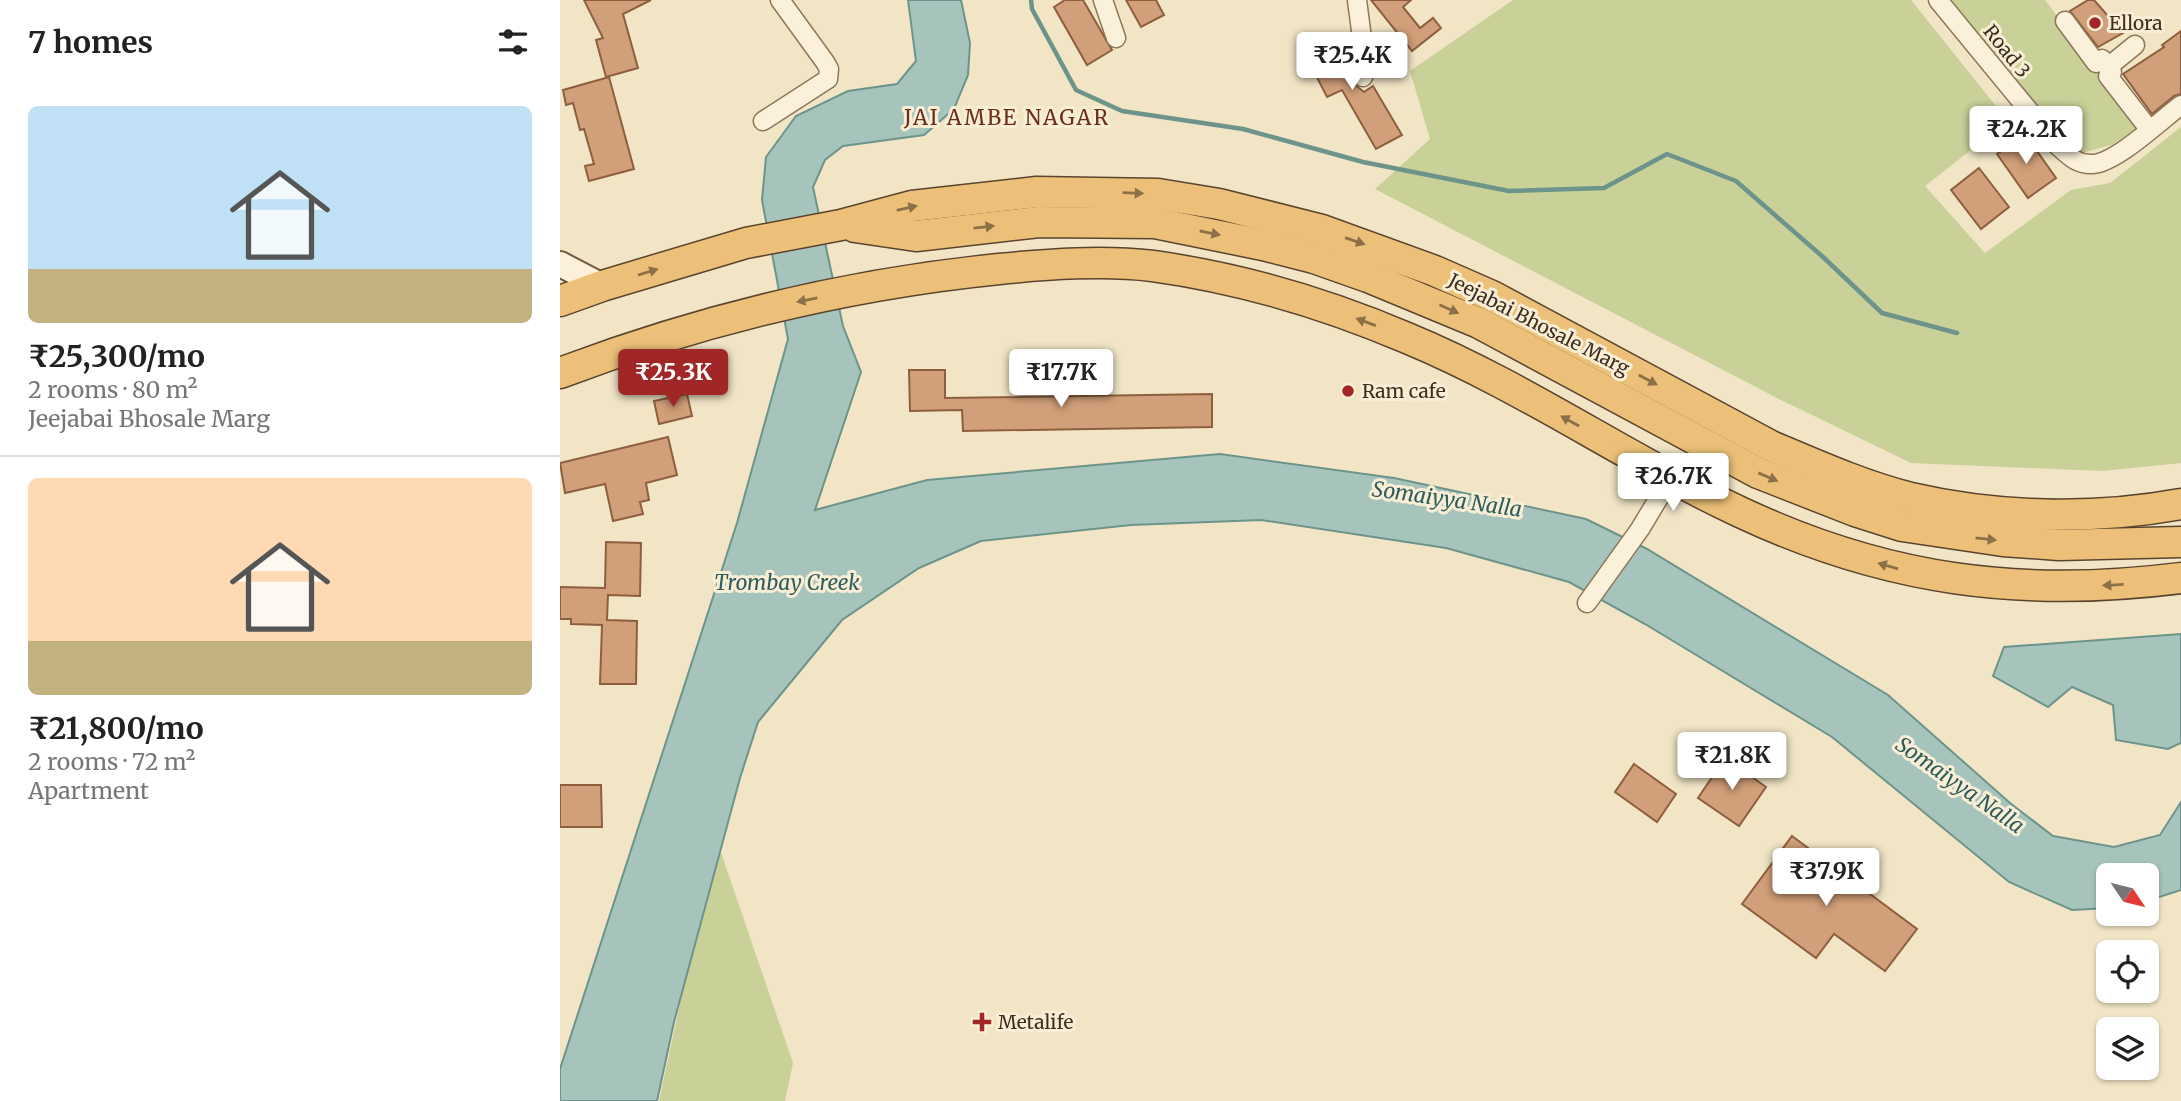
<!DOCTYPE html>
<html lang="en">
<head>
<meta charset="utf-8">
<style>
	body { margin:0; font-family:Merriweather,serif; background:#f6f6f6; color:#222; height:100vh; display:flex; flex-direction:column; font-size:26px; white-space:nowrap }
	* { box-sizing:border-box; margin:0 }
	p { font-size:23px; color:#767676 }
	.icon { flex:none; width:38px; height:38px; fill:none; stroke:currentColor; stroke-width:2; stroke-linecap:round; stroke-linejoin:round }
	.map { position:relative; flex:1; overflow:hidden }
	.drawer { display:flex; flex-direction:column; background:#fff; width:560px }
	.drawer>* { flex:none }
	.needle { width:46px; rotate:125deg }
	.buttons { position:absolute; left:1536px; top:863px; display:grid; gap:14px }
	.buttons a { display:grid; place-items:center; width:63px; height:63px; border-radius:10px; background:#fff; box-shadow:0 2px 5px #0004; font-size:35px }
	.price { position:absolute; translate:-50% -60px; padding:0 16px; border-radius:7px; background:#fff; color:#222; font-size:23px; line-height:46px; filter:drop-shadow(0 2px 4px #0008) }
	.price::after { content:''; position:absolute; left:50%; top:42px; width:21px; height:16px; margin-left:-10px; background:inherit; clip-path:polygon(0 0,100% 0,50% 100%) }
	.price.active { background:#a02726; color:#fff }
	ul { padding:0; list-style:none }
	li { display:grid; align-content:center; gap:14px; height:371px; padding:0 28px }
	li+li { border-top:2px solid #e0e0e0 }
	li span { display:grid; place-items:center; height:217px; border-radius:10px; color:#555 }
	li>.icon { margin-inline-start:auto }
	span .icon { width:126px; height:126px; fill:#fffc; stroke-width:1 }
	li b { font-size:30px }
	h2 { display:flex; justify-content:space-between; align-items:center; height:84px; padding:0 28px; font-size:30px }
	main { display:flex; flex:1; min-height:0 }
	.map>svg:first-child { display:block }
	.green { fill:#c9d098 }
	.water { fill:#a7c4bc; stroke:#6d948a; stroke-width:2 }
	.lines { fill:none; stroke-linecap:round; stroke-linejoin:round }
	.stream { stroke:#6d948a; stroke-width:4.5 }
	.building { fill:#d19f79; stroke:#8e5f3e; stroke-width:2 }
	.minor-casing { stroke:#8e765a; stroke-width:21 }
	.secondary-casing { stroke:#70573d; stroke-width:28 }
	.trunk-casing { stroke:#5b442e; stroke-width:33 }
	.minor { stroke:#fbf1da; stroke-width:18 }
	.secondary { stroke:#fbf1da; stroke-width:24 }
	.trunk { stroke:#ecc078; stroke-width:30 }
	.oneway { fill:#8c7047 }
	.poi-dot { fill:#a02726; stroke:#f8eed6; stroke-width:2.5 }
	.labels { text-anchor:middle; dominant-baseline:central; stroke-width:6; stroke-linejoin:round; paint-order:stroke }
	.poi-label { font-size:19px; fill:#3d2e1f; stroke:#f8eed6; text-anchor:start }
	.street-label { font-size:19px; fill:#3d2e1f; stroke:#f8eed6 }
	.neighbourhood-label { font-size:21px; letter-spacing:2px; fill:#6c2d1b; stroke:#f8eed6 }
	.water-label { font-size:21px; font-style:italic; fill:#2d5d5b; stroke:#f8eed6 }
</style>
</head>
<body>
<main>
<section class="drawer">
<h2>7 homes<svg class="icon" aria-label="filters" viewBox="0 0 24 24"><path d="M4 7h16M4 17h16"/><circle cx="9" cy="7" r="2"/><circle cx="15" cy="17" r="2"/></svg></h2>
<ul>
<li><span style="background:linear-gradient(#bfe0f5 75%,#c2b280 0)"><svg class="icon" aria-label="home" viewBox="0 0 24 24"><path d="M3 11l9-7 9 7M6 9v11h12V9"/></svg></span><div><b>₹25,300/mo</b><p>2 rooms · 80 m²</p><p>Jeejabai Bhosale Marg</p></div></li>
<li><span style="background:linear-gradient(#ffd9b3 75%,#c2b280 0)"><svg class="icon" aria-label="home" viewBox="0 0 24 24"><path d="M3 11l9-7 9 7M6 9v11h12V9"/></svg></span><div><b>₹21,800/mo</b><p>2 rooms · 72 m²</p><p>Apartment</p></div></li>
</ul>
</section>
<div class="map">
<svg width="1621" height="1101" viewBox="0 0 1621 1101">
	<rect width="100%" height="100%" fill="#f1e5c6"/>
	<g class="green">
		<path d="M953,0H1351L1448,121L1365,186L1425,253L1511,190L1550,183L1621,127V463L1543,471L1351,463L1219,399L815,189L870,139L850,71Z"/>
		<path d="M1388,0H1485L1581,127L1551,145L1515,155Z"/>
		<path d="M156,838L233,1063L225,1101H99Z"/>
	</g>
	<g class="water">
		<path d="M348,0H401L410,43L408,75L394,109L364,135L283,146L265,160L253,187L283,326L301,372L255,510L367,480L660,454L834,478L1026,519L1087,549L1328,695L1450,803L1493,836L1554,847L1600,835L1621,802V890L1587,901V875H1549V908L1512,910L1449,882L1272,737L1085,624L1009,582L886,548L701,520L571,525L421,541L359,568L282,620L198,722L180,778L114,1022L97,1101H0V1069L177,523L228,339L202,200L206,157L236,116L288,91L337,84L356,61Z"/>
		<path d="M1621,634V743L1608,749L1556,740L1553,705L1512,687L1488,707L1433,676L1444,647Z"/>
	</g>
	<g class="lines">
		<path class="stream" d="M471,0L472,9L516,90L562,111L683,129L803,162L949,191L1044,188L1107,154L1176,181L1263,257L1322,313L1397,333"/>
	</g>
	<g class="building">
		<path d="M24,0H91L63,14L78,68L46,77L36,40L43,38Z"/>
		<path d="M505,0H523L552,50L527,65L494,7Z"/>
		<path d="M566,0H596L604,15L581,27Z"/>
		<path d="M811,0H851L843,7L860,28L873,18L881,28L852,51Z"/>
		<path d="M1528,0H1534L1563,33L1538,47L1510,11Z"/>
		<path d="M1621,31V94L1614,96L1592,114L1563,74L1604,47L1602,45Z"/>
		<path d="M774,36L793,72L794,84L804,92L813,86L842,135L816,149L782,90L767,97L744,52Z"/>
		<path d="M49,77L74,169L29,181L25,166L34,164L24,129L20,130L13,103L6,105L3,90Z"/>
		<path d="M1465,134L1496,178L1468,198L1437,154Z"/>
		<path d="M1419,168L1449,207L1421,229L1391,190Z"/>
		<path d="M349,370H385V398L652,394V427L403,431L402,410L350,411Z"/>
		<path d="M127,394L132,416L99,424L94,401Z"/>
		<path d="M108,437L117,475L86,483L89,500L80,502L83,514L53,521L45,484L5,493L0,463Z"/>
		<path d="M46,542L81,543L80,596L48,595L47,620L77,621L76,684H40L42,625L11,624V619H0V587L45,588Z"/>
		<path d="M1165,758L1206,787L1179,826L1138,798Z"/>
		<path d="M1074,764L1116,794L1097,822L1055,792Z"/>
		<path d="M0,785H41L42,827H0Z"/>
		<path d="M1232,836L1357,929L1325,971L1274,934L1256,958L1182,904Z"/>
	</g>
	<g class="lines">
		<defs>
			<g id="minor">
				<path d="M543,0L556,38"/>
				<path d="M797,0L806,69L803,77"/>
				<path d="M1378,0L1498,146C1508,155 1516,164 1531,164C1554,165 1601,120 1621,105"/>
				<path d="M1505,21L1536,63L1542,59L1552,72L1548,76L1589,129"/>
				<path d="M1548,67L1575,45"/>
				<path d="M203,121L268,79L269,69L265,62L220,0"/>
				<path d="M1027,603L1080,529L1112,476"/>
			</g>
			<path id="secondary" d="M0,264L42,286"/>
			<g id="trunk">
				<path d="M295,227L356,236L479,222L595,223L703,245L754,258L808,277L919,323L1198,473L1295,511L1342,526L1443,541L1499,545L1621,542"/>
				<path d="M0,301L42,286L186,243L281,225L352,206L477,192L598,194L659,204L762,230L875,271L932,296L1211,446C1256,465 1303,486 1351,498C1438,518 1533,520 1621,504"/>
				<path d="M0,373C141,320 289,284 439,269C489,264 543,260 593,266C680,278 767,304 847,338C963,386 1067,459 1180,512C1327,581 1462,598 1621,578"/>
			</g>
		</defs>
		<use href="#minor" class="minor-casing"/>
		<use href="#secondary" class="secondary-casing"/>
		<use href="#trunk" class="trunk-casing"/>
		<use href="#minor" class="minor"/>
		<use href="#secondary" class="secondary"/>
		<use href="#trunk" class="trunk"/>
	</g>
	<defs><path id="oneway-solid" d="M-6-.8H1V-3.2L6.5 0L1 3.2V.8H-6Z" transform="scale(1.75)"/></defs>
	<g class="oneway">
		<use href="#oneway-solid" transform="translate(573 193) rotate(2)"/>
		<use href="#oneway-solid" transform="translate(347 208) rotate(-13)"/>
		<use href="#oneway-solid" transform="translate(424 227) rotate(-6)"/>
		<use href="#oneway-solid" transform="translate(650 233) rotate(11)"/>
		<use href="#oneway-solid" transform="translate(795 241) rotate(19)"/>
		<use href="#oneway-solid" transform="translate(88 272) rotate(-17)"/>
		<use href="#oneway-solid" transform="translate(247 300) rotate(169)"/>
		<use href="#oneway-solid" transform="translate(889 309) rotate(24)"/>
		<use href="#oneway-solid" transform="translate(806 322) rotate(-160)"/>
		<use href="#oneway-solid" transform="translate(1088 380) rotate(28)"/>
		<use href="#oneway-solid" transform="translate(1010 421) rotate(-151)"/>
		<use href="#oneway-solid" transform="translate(1208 477) rotate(23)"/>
		<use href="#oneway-solid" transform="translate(1426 539) rotate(6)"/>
		<use href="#oneway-solid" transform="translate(1328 566) rotate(-164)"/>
		<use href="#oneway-solid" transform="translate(1553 585) rotate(177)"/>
	</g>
	<g class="poi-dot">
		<circle cx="1535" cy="23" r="7"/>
		<circle cx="788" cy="391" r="7"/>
		<path d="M418.5 1011.5h7v7h7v7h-7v7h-7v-7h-7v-7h7z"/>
	</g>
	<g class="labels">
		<g class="poi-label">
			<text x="1549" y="23">Ellora</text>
			<text x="802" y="391">Ram cafe</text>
			<text x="438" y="1022">Metalife</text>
		</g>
		<g class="street-label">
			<text transform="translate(1447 51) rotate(51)">Road 3</text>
			<text transform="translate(979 324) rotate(27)">Jeejabai Bhosale Marg</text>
		</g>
		<g class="neighbourhood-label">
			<text x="447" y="117">JAI AMBE NAGAR</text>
		</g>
		<g class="water-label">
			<text transform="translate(887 499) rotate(8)">Somaiyya Nalla</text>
			<text x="227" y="582">Trombay Creek</text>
			<text transform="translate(1400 785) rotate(35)">Somaiyya Nalla</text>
		</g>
	</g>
</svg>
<div class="buttons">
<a><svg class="needle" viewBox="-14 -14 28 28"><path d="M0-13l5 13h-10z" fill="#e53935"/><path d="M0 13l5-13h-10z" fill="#767676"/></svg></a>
<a><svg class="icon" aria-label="locate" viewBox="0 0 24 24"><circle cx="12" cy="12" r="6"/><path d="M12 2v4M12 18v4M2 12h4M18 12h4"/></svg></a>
<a><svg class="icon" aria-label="layers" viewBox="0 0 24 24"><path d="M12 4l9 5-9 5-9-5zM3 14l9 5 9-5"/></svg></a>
</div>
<b class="price" style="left:792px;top:92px">₹25.4K</b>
<b class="price" style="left:1466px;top:166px">₹24.2K</b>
<b class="price active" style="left:113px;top:409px">₹25.3K</b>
<b class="price" style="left:501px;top:409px">₹17.7K</b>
<b class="price" style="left:1113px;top:513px">₹26.7K</b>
<b class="price" style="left:1172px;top:792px">₹21.8K</b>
<b class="price" style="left:1266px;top:908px">₹37.9K</b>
</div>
</main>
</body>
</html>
